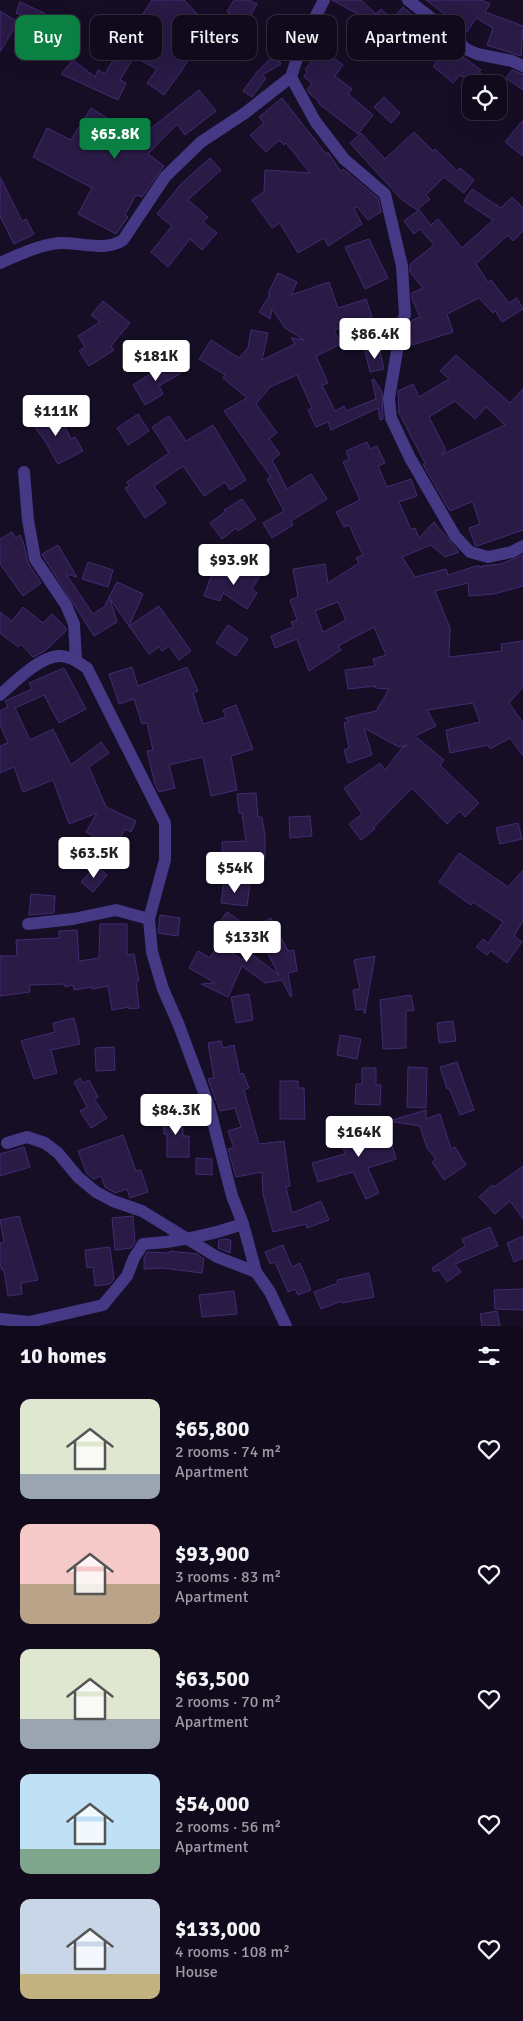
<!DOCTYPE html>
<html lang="en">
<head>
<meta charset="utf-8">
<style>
	body { margin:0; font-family:Signika,sans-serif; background:#1e1829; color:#f1f3f6; height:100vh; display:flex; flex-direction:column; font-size:19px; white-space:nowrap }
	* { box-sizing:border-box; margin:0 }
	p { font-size:16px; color:#9c9aa3 }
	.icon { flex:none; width:28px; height:28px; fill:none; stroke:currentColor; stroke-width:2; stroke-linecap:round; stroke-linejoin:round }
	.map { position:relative; height:1326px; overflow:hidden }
	.panel { display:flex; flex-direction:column; background:#100a1c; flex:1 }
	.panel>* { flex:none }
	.top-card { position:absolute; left:15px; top:15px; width:494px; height:45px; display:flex; gap:10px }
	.controls { position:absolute; left:462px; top:75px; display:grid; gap:10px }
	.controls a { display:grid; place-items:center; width:45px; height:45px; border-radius:10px; background:#100a1c; box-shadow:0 5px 20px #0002,0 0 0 1px #302b3b; font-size:25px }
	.price { position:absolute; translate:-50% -42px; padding:0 11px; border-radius:5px; background:#fff; color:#222; font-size:16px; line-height:32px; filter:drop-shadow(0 1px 2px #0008) }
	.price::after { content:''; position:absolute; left:50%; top:30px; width:15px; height:11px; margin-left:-8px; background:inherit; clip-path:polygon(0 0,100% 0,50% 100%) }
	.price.on { background:#0b8043; color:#fff }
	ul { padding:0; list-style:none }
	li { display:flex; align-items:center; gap:15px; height:125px; padding:0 20px }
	li span { display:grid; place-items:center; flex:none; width:140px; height:100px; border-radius:10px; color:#555 }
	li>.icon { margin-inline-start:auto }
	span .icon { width:60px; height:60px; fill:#fffc; stroke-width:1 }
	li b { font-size:21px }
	h2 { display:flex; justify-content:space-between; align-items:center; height:60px; padding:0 20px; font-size:21px }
	.chip { padding:0 18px; border-radius:10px; background:#100a1c; box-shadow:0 5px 20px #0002,0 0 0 1px #302b3b; font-size:18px; line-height:45px }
	.chip.on { background:#0b8043; color:#fff }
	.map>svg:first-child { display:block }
	.building { fill:#291a46; stroke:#432b73; fill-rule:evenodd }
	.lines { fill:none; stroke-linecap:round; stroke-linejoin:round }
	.street { stroke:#453885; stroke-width:12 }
</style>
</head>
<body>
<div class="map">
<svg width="523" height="1326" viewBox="0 0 523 1326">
	<rect width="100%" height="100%" fill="#150e25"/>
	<g class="building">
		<path d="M152,0H184L204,21L189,36L199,42L180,73L164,95L147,83L157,69L134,57L120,80L126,83L118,100L61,74L73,60L95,77L98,70L105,74L129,33L133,35L141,17Z"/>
		<path d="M234,0H249L257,4L246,23L227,12Z"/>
		<path d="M332,0H361L376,14L381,9L392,19L403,7L418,20L415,26L418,28L405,43L379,22L374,27L358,14Z"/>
		<path d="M426,0H482L490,4L485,12L523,26L521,56L487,45L493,28L476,18L467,32L450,22L451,19Z"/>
		<path d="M20,2L44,13L40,23L16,13Z"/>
		<path d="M0,11L18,22L0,52Z"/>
		<path d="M449,47L481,70L479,72L484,76L479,84H474L460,75L453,83L433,66Z"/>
		<path d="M323,50L343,65L335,76L352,89L348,94L373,115L358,134L318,103L319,101L310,94L307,90L312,83L304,77L307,72L305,70L314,58L316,60Z"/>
		<path d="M275,54L281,64L262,75L266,78L252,97L243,91L257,72Z"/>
		<path d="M512,70L523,74V90L506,78Z"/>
		<path d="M199,90L216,111L185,135L177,124L148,154L164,166L142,197L136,195L125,215L128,217L116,234L78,214L92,188L33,157L47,128L71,140L91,108L113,122L101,141L119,152L126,142L129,146Z"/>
		<path d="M384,97L400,113L391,123L374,107Z"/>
		<path d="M282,98L326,154L328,152L341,172L343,169L378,198L381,212L368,220L357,207L354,209L362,224L328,246L324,238L298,253L280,223L272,228L252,200L264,192L265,170L310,173L286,143L284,145L279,140L266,152L250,135L264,123L259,117Z"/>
		<path d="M523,120V156L505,142Z"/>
		<path d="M414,132L433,151L435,149L457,171L460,168L474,180L464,193L444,177L426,195L430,199L417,210L401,199L350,143L361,133L385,159Z"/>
		<path d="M210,158L221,170L188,200L208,217L203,222L217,233L202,250L190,239L168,267L151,252L172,226L157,214L181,184Z"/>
		<path d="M0,177L22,221L26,219L34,234L14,244L0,216Z"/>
		<path d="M472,189L501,208L512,197L523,208V231L513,241L508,235L476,264L488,282L491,280L509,303L517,298L523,309L502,322L495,310L493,313L479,298L447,314L453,332L412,345L408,334L410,324L412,320L420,317L412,299V293L423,288L410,272V264L434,245L420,229L414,234L404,221L419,210L431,225L438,219L462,248L493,220L464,201Z"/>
		<path d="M369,239L388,278L365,289L345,247Z"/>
		<path d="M278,273L297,282L291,295L329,282L338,308L366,299L372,317L334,330L341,344L316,356L328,383L322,385L335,411L344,406L346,411L376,399L372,380L374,379L382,392L383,419L380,420L378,408L331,430L328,422L316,427L308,410L312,408L297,375L270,387L256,404L277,433L269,439L280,454L272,460L287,489L311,474L327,499L291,521L293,525L272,538L263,523L284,511L267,479L271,477L224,411L247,398L223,378L225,375L199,359L211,340L239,358L248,348L251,330L268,333L262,360L295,344L291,338L304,340L285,328L272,309L270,319L259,312L270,295L268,294Z"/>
		<path d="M103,301L130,323L111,346L114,350L89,366L79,351L85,347L78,336L100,322L91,315Z"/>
		<path d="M379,347L384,369L370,372L365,351Z"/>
		<path d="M456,355L510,403L523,389V530L477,546L475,545L469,528L480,524L473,503L471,502L450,511L425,468L423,464L425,463L399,413L398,391L413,384L419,397L449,379L440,371ZM455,401L475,419L486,407L505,425L441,455L446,450L429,417Z"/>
		<path d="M173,359L181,373L159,386L163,394L145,405L133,385Z"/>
		<path d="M43,408L56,426L63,423L71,439L75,437L83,451L58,464L45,441L29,419Z"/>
		<path d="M138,414L149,431L128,445L117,428Z"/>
		<path d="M169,416L186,441L213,425L246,480L230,490L225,482L204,496L183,466L154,486L166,503L145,518L125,488L129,486L127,482L169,453L152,427Z"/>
		<path d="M367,442L370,449L377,446L385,463L378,466L387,487L411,479L417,496L399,502L411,529L415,528L419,538L434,522L459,552L445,557L431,545L402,557L415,577L446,569L448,575L476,566H480L483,569L482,566L501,564L523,555V586L494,594L469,596L468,583L435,591L450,628L449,657L502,651L501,644L523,641V687L509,703L523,723V756L510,738L490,749L488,745L450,753L446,730L480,722L473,703L427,710L436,726L415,736L444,760L440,765L479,803L465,817L460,811L447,824L412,788L374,827L375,829L361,840L349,824L362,814L344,788L380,763L385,770L402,748L407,745L399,747L364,728L372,755L348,763L344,750L349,748L344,723L349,722L345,718L376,711L389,689L375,688L376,686L348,689L345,670L375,666L373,659L386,655L374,627L338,646L341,650L309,671L297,639L275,648L271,636L293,627L291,622L297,620L290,600L298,597L293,569L325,564L328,583L359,563L356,558L363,555L349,525L344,527L336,512L360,500L343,462L349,459L346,451ZM338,602L346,620L323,632L315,611Z"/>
		<path d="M242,499L256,519L238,531L236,528L222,539L210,523L225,512L224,510Z"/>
		<path d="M12,532L16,538L20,535L23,541L28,563L41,583L23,596L0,564V539Z"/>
		<path d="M58,545L77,577L66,574L93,614L104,607L117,582L143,594L129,626L110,599L117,622L94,636L43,556L42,554Z"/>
		<path d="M88,562L113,570L108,587L82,579Z"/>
		<path d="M243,562L261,574L252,589L257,593L247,609L223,593L220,601L204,596L213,571L232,578Z"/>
		<path d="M159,606L191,651L179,660L169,646L162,651L159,647L149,654L129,626Z"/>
		<path d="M23,607L43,623L52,614L66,628V631L45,651L33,657L21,644L18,647L0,633V612L12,621Z"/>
		<path d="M228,625L248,639L236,656L216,643Z"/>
		<path d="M132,667L138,686L187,667L198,691L193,693L203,724L226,717L223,710L236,705L253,749L231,756L237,790L211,796L203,757L169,765L175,788L159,792L155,784L147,751L153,750L147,723L142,724L134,699L119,704L109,674Z"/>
		<path d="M64,668L86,709L59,723L44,695L15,708L30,740L53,729L71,765L101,742L109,753L89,767L106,807L136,821L131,832L125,829L113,851L98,843L99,840L86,832L97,813L69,824L53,780L23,792L14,767L0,773V746L8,743L0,725V711L8,707L5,701L32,689L29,683Z"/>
		<path d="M256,793L258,817H262L265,836V859L245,860V863L223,864L222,842L246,841L242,813H239L237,794Z"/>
		<path d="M310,816L312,836L290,838L289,817Z"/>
		<path d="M518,823L522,839L500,844L496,828Z"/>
		<path d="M459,853L508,887L523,870V921L514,936L522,942L507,963L491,951L487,955L476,947L483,939L488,943L503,922L473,902L471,905L439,882Z"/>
		<path d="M96,865L107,875L93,892L81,882Z"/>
		<path d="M224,881L250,884L247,906L221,903Z"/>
		<path d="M31,894L55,896L54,913L29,915Z"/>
		<path d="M227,912L240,921L227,938L215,928Z"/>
		<path d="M160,915L180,918L178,936L158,933Z"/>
		<path d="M271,918L288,951L294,950L297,971L288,973L292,996H290L282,980L265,983L242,966L228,997L201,984L215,983L189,968L198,951L210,958L218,944L243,960L249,952L279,975L254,927Z"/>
		<path d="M100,924H127V955L134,954L139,981H136L139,1008L129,1009V1007L112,1010L108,986L92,989V987L74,990L73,985L65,987V984L29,985L30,992L0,996V956H17L16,940L59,938V931L77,930L79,961L99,958Z"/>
		<path d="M375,956L365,1013H364V1009L356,1010L353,990L360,989L354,960Z"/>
		<path d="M249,994L253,1020L236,1023L231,997Z"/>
		<path d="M411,995L414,1010L406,1011V1048L383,1049L380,1000Z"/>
		<path d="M74,1018L80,1044L51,1050L57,1073L34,1079L21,1041L55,1032L53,1023Z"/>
		<path d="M453,1021L456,1041L439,1043L437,1023Z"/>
		<path d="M340,1035L361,1039L357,1059L337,1055Z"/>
		<path d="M221,1041L223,1048L234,1045L240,1074L243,1073L249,1088L244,1090L259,1144L284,1141L290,1186L286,1187L292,1213L321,1201L329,1220L307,1228L306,1224L273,1232L263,1194L262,1172L236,1177L228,1149L234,1148L228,1131L241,1127L235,1108L220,1111L217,1101H216L208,1079L214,1078L208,1043Z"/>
		<path d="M114,1047L115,1070L96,1071L95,1048Z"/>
		<path d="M457,1062L474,1110L460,1115L449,1088L447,1089L440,1067Z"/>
		<path d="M408,1067L427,1068L426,1108L407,1107Z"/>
		<path d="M362,1068H376V1085H381L380,1105L355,1104L356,1084H362Z"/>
		<path d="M80,1078L84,1083L89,1080L98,1097L94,1099L107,1118L91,1128L80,1111L87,1107L74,1082Z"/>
		<path d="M280,1081H298V1088H304L305,1119H280Z"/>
		<path d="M426,1110V1119L440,1114L451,1149L455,1147L466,1165L444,1180L432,1162L436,1159L427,1148L420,1126L389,1121Z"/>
		<path d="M182,1113L183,1136H189V1157H167V1134H164L163,1114Z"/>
		<path d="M385,1122L396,1159L368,1168L379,1193L366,1199L353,1172L318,1182L312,1163L345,1154L340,1135L365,1132V1129Z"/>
		<path d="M123,1135L136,1171L141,1170L148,1192L130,1198L127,1189L115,1193L105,1187L101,1176L93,1179L87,1174L78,1151Z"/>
		<path d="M24,1147L30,1167L0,1176V1154Z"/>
		<path d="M196,1158L212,1159V1175L196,1174Z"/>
		<path d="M523,1166V1219L510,1201L495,1214L479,1197L492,1185L494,1187Z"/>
		<path d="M19,1216L38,1280L21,1283L22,1294L8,1296L4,1270H2L0,1263V1243L4,1242L0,1220Z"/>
		<path d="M133,1216L135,1242L131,1248L115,1250L112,1218Z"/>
		<path d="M490,1227L498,1246L455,1264L461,1272L447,1282L439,1270L434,1272L432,1268L465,1246L462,1239Z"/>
		<path d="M523,1236V1258L514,1262L507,1243Z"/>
		<path d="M222,1239L231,1240L230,1253L218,1248L219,1240Z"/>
		<path d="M283,1245L292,1267L300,1263L311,1290L298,1295L295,1289L288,1292L275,1262L270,1264L265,1252Z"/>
		<path d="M110,1247L114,1279L110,1284L95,1286L93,1267L87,1268L85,1250Z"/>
		<path d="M170,1251L197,1254L204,1259L202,1273L162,1268L144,1269V1258L147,1252L169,1253Z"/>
		<path d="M369,1273L374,1297L342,1303V1301L321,1309L314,1292L338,1283L337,1280Z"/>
		<path d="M523,1289V1310L495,1309L494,1290Z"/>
		<path d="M234,1291L237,1314L202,1317L199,1295Z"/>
		<path d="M497,1311L500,1326H482L480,1314Z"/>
	</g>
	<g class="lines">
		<g class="street">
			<path d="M408,0L440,25L466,49L477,54L512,61L523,66"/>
			<path d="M291,77L315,121L344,159L385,194L402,266L405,315L402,322L389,398L391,418L410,458L455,536L470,552L488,557L512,552L523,546"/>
			<path d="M0,263C18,255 39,245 59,243C79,242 105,252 123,240L165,177L201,142L245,113L291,77L302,43L324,0"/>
			<path d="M24,472L28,520L35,559L66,605L74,624L76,660"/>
			<path d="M0,695C15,682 38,658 58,656C68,655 79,662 87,668L165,823V860L149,919L152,952L163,989L178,1023L209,1106L232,1196L243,1224L256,1272L270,1292L286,1326"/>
			<path d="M28,924L73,919L116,910L149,919"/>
			<path d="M7,1143L27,1137L45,1143L58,1153L78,1177L96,1192L113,1201L142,1211L217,1257L256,1272"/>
			<path d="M0,1319L29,1322L103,1305L127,1276L134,1258L143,1244C177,1242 211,1235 243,1224"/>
		</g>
	</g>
</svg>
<div class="controls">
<a><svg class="icon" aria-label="locate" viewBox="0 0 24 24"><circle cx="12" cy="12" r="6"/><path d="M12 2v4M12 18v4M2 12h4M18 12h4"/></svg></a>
</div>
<b class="price on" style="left:115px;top:160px">$65.8K</b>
<b class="price" style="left:375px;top:360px">$86.4K</b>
<b class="price" style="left:156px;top:382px">$181K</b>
<b class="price" style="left:56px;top:437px">$111K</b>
<b class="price" style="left:234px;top:586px">$93.9K</b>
<b class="price" style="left:94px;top:879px">$63.5K</b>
<b class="price" style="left:235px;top:894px">$54K</b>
<b class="price" style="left:247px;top:963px">$133K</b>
<b class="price" style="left:176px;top:1136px">$84.3K</b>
<b class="price" style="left:359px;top:1158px">$164K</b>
<div class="top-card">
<a class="chip on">Buy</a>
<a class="chip">Rent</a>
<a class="chip">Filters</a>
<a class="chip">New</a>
<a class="chip">Apartment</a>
</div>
</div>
<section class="panel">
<h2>10 homes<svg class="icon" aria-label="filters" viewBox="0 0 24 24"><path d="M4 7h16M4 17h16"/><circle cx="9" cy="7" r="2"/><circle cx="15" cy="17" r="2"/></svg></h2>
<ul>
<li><span style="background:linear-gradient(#dfe7d0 75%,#9aa5b1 0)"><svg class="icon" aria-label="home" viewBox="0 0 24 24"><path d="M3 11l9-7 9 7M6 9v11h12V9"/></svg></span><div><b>$65,800</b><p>2 rooms · 74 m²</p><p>Apartment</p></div><svg class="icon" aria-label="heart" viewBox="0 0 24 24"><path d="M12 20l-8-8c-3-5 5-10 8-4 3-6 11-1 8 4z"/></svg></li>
<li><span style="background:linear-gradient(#f6c9c9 60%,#b9a48a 0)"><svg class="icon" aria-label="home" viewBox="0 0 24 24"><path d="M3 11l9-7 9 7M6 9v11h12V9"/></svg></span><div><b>$93,900</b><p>3 rooms · 83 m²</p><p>Apartment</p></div><svg class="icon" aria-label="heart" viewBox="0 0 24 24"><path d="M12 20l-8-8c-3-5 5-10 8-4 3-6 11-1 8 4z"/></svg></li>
<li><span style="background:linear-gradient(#dfe7d0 70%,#9aa5b1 0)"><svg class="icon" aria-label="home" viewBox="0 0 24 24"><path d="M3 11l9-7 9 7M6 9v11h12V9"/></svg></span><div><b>$63,500</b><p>2 rooms · 70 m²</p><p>Apartment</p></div><svg class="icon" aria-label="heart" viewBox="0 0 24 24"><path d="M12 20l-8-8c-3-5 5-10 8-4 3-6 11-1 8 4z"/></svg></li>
<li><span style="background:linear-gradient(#bfe0f5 75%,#7fa58c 0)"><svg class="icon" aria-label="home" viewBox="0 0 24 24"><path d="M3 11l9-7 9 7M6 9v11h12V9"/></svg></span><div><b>$54,000</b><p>2 rooms · 56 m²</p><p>Apartment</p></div><svg class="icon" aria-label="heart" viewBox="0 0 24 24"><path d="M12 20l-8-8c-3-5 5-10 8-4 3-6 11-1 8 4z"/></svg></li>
<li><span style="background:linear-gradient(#c9d6e8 75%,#c2b280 0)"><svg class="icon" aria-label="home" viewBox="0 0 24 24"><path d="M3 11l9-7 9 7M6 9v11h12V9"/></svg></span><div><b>$133,000</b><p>4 rooms · 108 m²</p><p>House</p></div><svg class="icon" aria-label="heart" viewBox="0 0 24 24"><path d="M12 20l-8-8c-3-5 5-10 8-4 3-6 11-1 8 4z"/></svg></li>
</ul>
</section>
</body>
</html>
